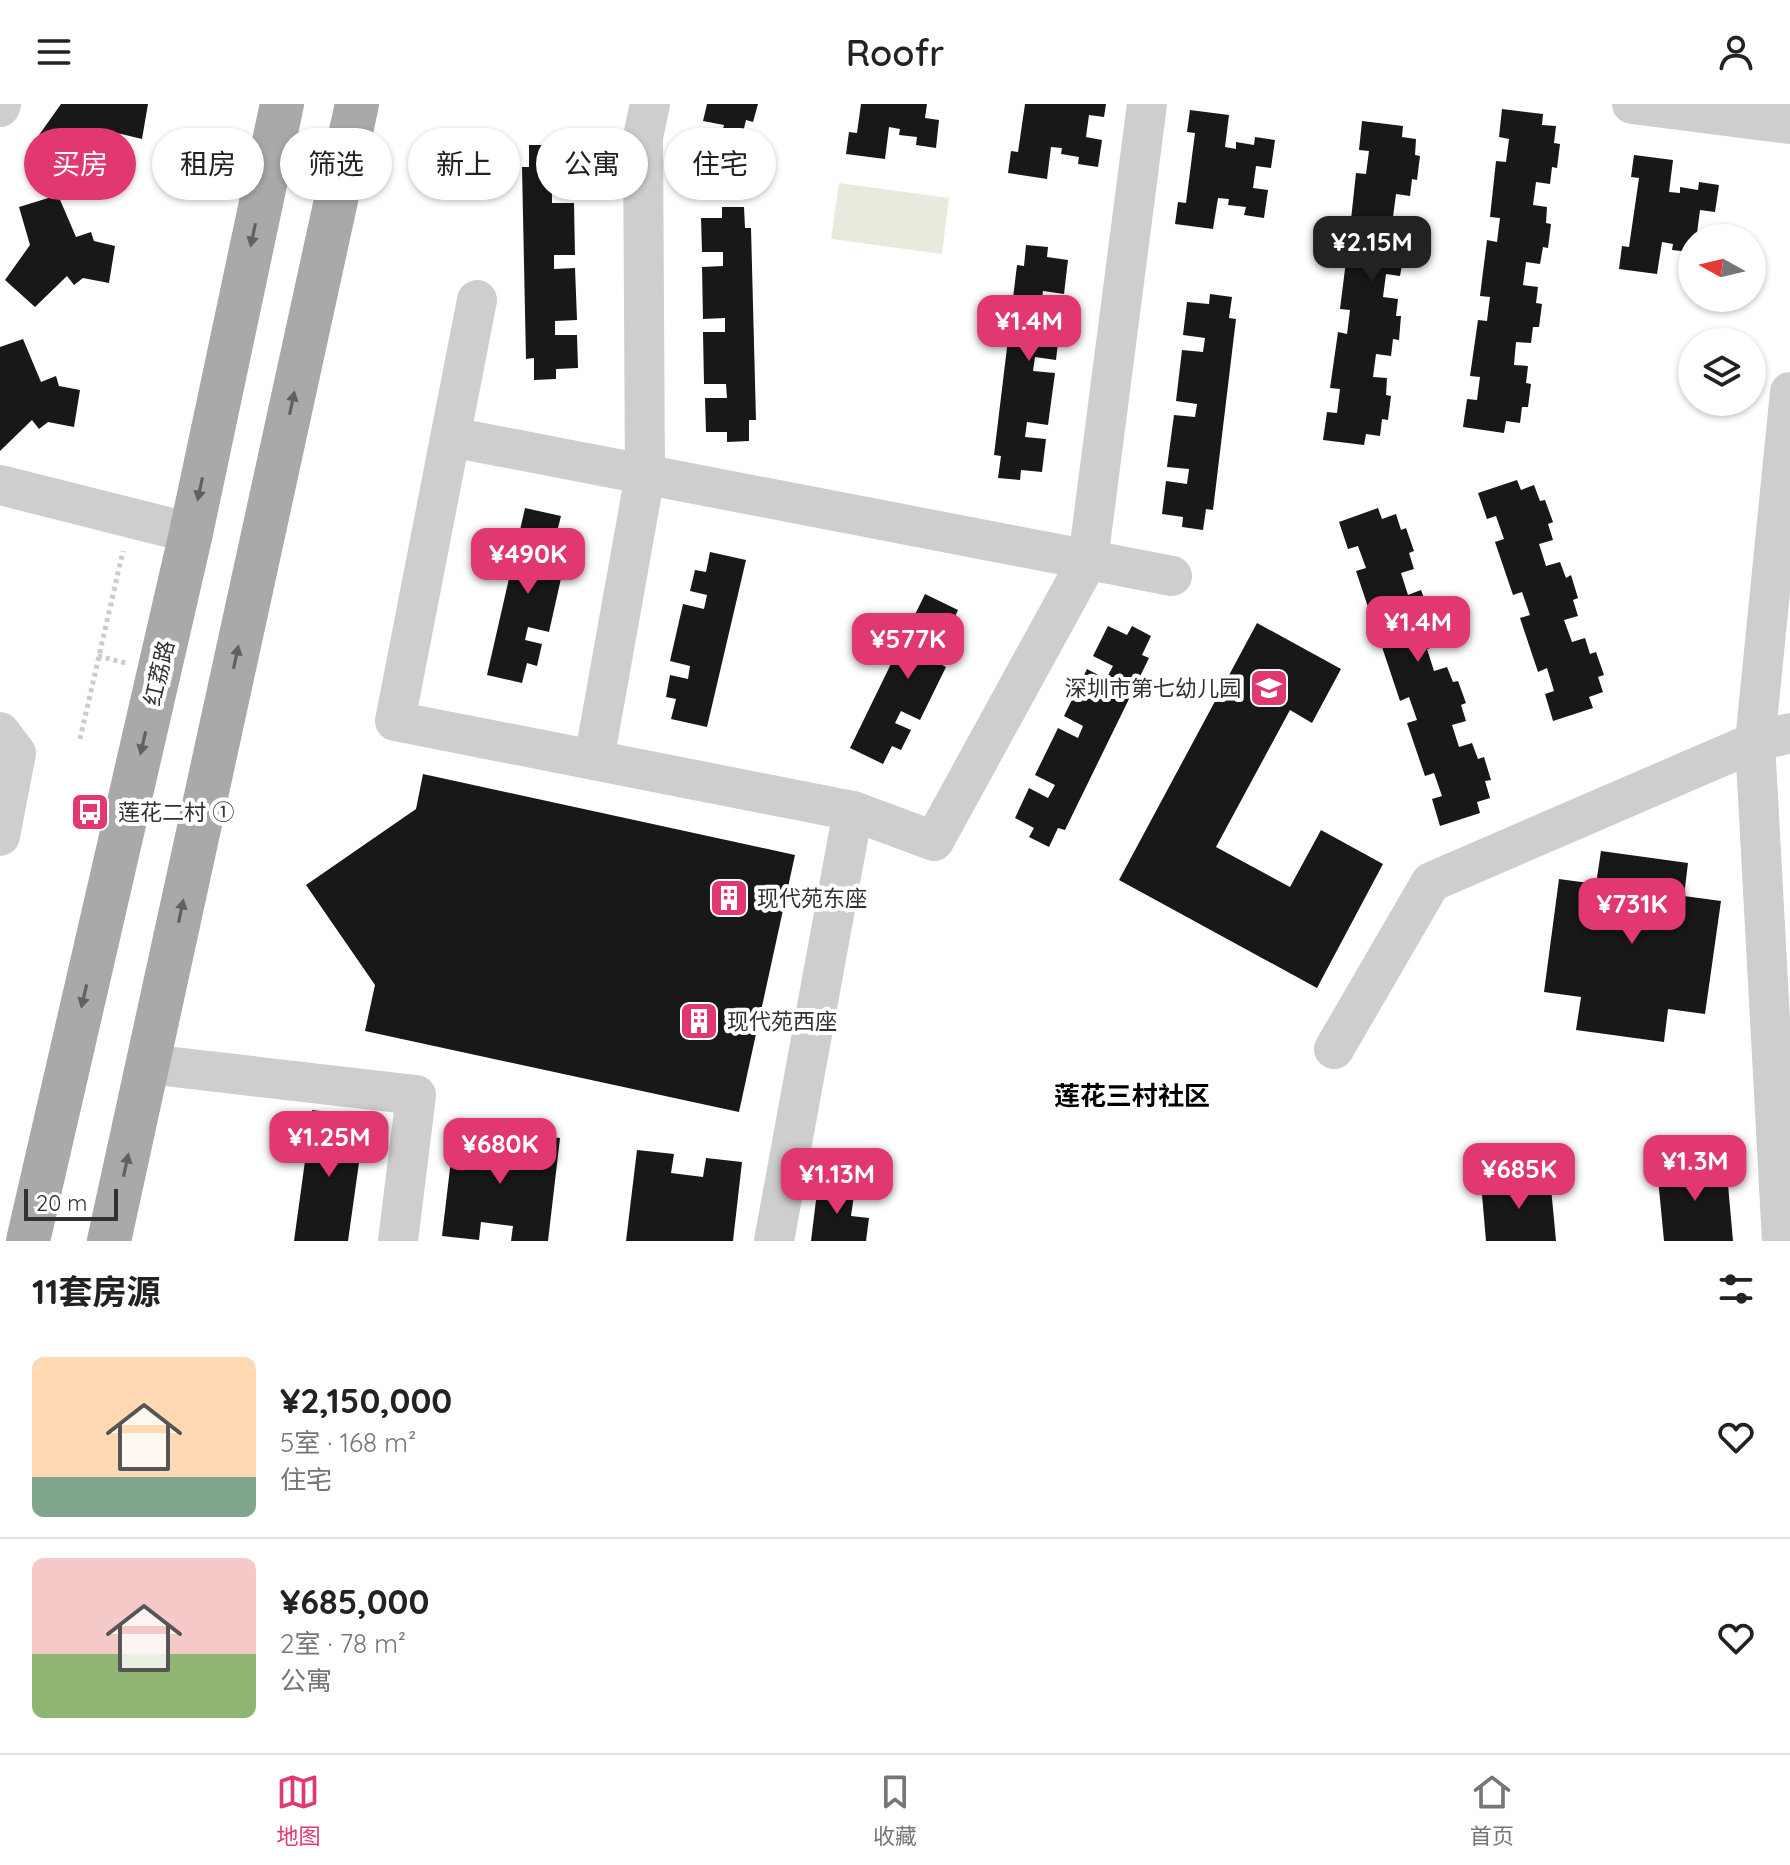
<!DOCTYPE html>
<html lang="zh">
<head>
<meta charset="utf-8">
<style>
	body { margin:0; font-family:Quicksand,"Noto Sans SC",sans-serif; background:#f6f6f6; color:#222; height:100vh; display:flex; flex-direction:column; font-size:30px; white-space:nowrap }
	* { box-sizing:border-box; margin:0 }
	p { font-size:26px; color:#767676 }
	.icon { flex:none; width:44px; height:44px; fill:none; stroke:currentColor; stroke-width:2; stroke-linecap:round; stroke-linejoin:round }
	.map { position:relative; height:1137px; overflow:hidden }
	.side { display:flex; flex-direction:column; background:#fff; flex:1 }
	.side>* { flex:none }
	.hud { position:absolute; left:24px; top:24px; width:800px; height:72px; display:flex; gap:16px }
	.needle { width:52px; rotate:278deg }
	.tools { position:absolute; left:1678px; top:120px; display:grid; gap:16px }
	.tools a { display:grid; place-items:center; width:88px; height:88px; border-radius:50%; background:#fff; box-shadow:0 2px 6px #0004; font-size:40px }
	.scale { position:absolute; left:24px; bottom:20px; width:94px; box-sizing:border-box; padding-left:8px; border:4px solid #313131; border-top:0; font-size:22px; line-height:28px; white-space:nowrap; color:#313131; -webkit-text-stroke:6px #fff; paint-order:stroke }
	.price { position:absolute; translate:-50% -68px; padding:0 18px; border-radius:16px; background:#e23871; color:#fff; font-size:26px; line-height:52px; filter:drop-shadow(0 2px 4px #0008) }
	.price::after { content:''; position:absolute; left:50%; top:48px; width:24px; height:18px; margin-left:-12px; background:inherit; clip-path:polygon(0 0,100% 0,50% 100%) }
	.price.current { background:#222; color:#fff }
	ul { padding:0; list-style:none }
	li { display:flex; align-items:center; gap:24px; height:200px; padding:0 32px }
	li+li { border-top:2px solid #e0e0e0 }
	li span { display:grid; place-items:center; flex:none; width:224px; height:160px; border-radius:12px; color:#555 }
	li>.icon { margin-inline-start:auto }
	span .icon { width:96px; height:96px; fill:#fffc; stroke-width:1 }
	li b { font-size:34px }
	h2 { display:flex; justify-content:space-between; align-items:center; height:96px; padding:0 32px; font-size:34px }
	.tag { padding:0 28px; border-radius:36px; background:#fff; box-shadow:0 2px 6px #0004; font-size:28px; line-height:72px }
	.tag.current { background:#e23871; color:#fff }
	header { display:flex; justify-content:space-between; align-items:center; height:104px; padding:0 32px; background:#fff; font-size:36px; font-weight:600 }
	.menu { display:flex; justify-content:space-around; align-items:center; height:112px; border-top:2px solid #e0e0e0; background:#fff; font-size:22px; color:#767676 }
	.menu a { display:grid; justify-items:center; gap:4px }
	.menu .current { color:#e23871 }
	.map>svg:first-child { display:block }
	.green { fill:#e7eadd }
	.building { fill:#181818 }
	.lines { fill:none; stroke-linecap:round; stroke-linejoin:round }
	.path { stroke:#cbcbcb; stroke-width:5; stroke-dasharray:4 4; stroke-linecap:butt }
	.minor { stroke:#cecece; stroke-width:40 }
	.major { stroke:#a9a9a9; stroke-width:44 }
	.oneway { fill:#616161 }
	.labels { text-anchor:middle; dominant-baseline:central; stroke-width:8; stroke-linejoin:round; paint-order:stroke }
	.street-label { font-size:22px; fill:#313131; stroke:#fff }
	.poi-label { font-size:22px; fill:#313131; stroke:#fff; text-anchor:start }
	.quarter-label { font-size:26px; font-weight:bold; fill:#000; stroke:#fff }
</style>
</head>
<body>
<header><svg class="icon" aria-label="menu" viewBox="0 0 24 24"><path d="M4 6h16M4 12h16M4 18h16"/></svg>Roofr<svg class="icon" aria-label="person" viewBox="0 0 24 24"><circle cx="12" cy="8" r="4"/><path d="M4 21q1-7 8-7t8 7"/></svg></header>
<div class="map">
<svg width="1790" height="1137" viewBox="0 0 1790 1137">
	<rect width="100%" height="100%" fill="#fff"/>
	<path class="green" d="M839,79L949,94L942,150L831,135Z"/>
	<g class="building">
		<path d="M61,0H148L142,35L117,29L108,36L101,28L68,58L39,31Z"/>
		<path d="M707,0H758L753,18L746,16L741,37L721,32L724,21L703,17Z"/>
		<path d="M861,0H927L925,14L939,16L936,44L916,41L917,33L899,31L900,25L889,23L885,55L846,50L849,28L857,29Z"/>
		<path d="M1025,0H1106L1104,13L1089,11L1086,33L1102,36L1098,63L1078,60L1079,53L1061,50L1062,44L1051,43L1047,75L1008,69L1011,47L1018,48Z"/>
		<path d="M1502,5L1543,10L1542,21L1556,22L1554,39L1560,40L1557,64L1552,63L1550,80L1536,78L1533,101L1547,103L1546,119L1551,120L1548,144L1543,143L1540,160L1526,158L1523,181L1538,183L1536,199L1542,200L1539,223H1533L1531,239L1516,238L1514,261L1528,262L1526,279L1531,280L1528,303H1522L1520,319L1506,317L1504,329L1463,323L1467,295L1477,296L1480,273L1470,272L1478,216L1487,217L1490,193L1480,192L1487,136L1497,138L1500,114L1490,113L1496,57L1506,58L1509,35L1499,33Z"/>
		<path d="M1190,6L1229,11L1225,43L1236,45V38L1254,41L1255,33L1275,36L1271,64L1256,62L1253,84L1268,86L1264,114L1244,111L1246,103L1228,101L1229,95L1218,94L1213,125L1175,120L1178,98L1186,99L1195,29L1187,28Z"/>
		<path d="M1362,17L1403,22L1402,33L1416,35L1415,51L1420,52L1417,76L1412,75L1410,92L1396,90L1393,113L1407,115L1405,132H1411L1408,156L1403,155L1400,172L1386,170L1383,193L1398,195L1396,212H1401L1399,236L1393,235L1391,252L1376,250L1373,273L1387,274L1386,291L1391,292L1388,316L1382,315L1380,332L1366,330L1364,341L1323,336L1327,308L1337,309L1340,285L1330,284L1338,228L1347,230L1350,206L1340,205L1347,149L1357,150L1360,127L1350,125L1356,69L1366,70L1369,47L1359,46Z"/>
		<path d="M529,41H551V51L572,50L573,84L552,85V99H574L575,151H554V165L575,164L577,216L555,217V231H577L578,264L556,265V275L534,276V254L526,255L522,63H529Z"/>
		<path d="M1634,51L1673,56L1669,88L1680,89V83L1698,86L1699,78L1719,81L1715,108L1700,106L1697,129L1712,131V134H1692V156L1689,155L1690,148L1672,146L1673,140L1662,138L1657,170L1619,165L1622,142L1629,143L1639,74L1631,73Z"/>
		<path d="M58,91L76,133L91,128L94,137L115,142L109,179L83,174L74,181L67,172L35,203L5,176L30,141L19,103Z"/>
		<path d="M722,103H744L745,124H751L756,316H749V337L727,338V328H706L705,294H727L726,280H704L703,228H725V214L703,215L702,163L723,162V148H702L701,114H722Z"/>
		<path d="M1026,141L1048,143L1047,153L1068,156L1064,190L1043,187L1041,201L1062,204L1056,256L1035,253L1033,267L1055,269L1048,321L1027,318L1025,333L1046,335L1042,368L1021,366L1020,376L998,374L1001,352L994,351L1017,161L1024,162Z"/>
		<path d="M1210,190L1232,193L1229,214L1236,215L1213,406L1206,405L1203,426L1182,423L1183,413L1162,410L1166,377L1187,380L1189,365L1167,363L1174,311L1195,313L1197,300L1176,297L1182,246L1203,248L1205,234L1183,231L1187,198L1209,200Z"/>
		<path d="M23,235L41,278L56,272L59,282L80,286L74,323L48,318L39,325L32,316L0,347V243Z"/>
		<path d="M1517,376L1521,386L1534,381L1540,397L1545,396L1553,418L1548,420L1553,436L1539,440L1546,462L1560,458L1566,474L1571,471L1578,494L1573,496L1578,512L1564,516L1572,538L1585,534L1590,550L1596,548L1604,571L1598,573L1603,588L1589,593L1593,604L1553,617L1545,590L1554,587L1547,564L1538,568L1520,514L1530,511L1522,488L1513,491L1495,438L1504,435L1496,412L1487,415L1478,389Z"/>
		<path d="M525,404L561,412L556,432L566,434L561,456L545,452L542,465L562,470L549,528L528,523L525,536L542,540L537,562L527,559L522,579L487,571Z"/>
		<path d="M1378,404L1382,415L1396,410L1401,426L1406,424L1414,447L1409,449L1414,465L1401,469L1408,491L1421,486L1427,502L1432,500L1440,523L1435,525L1440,541L1427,545L1434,567L1447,563L1453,578L1458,577L1466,599L1461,601L1466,617L1452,621L1459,643L1472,639L1478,655L1484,653L1491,676L1485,677L1490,694L1477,698L1480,709L1440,722L1432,695L1442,692L1434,669L1425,672L1407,619L1417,616L1409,593L1400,597L1382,543L1391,540L1384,517L1374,521L1356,467L1366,464L1358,442L1348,445L1339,418Z"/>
		<path d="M710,448L746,456L707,623L671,615L676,595L666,593L670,571L688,575L690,562L670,557L683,500L704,505L707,491L690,487L695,466L706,468Z"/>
		<path d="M925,490L958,506L949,525L958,529L949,549L933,541L927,553L946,563L920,616L901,607L895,619L911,626L901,646L892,642L883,660L850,644Z"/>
		<path d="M1257,519L1341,565L1312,619L1290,606L1216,743L1290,783L1321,726L1383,760L1317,884L1119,776Z"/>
		<path d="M1108,522L1127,531L1132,522L1151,532L1142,551L1149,554L1065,726L1058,724L1049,743L1029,733L1034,724L1015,714L1029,684L1048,694L1055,681L1035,671L1058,624L1078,634L1083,622L1064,612L1087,565L1106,575L1113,562L1093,552Z"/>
		<path d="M423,670L795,751L739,1008L365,927L375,881L306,781L416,705Z"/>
		<path d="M1601,747L1688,759L1684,792L1721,797L1705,910L1668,905L1664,938L1576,926L1581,893L1544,888L1559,775L1596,780Z"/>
		<path d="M312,1006L344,1010L342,1020L364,1023L348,1137H294Z"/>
		<path d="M455,1022L492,1027L490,1045L522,1049L524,1030L560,1034L548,1137H511L513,1122L481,1118L479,1136L442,1132Z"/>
		<path d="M637,1046L674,1050L671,1069L703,1073L706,1054L742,1058L733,1137H626Z"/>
		<path d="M1726,1058L1733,1137H1664L1657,1064Z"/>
		<path d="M1550,1073L1556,1137H1486L1481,1079Z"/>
		<path d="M818,1080L855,1084L851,1112L869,1114L866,1137H811Z"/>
	</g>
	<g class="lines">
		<g class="path">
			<path d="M98,552L126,559"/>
			<path d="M80,635L123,447"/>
		</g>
		<g class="minor">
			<path d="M1632,0L1790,20"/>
			<path d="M0,3L1,0"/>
			<path d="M477,196L395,617L853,707L774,1137"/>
			<path d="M451,333L1172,472"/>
			<path d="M0,381L191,429"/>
			<path d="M0,628L16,649L0,732"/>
			<path d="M594,656L645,371L643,33L650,0"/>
			<path d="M853,707L934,737L1088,456L1147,0"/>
			<path d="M1334,945L1431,778L1755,638L1790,629"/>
			<path d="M148,960L416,991L398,1137"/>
			<path d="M1782,1137L1755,638L1790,288"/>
		</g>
		<g class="major">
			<path d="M28,1137L191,429L282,0"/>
			<path d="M109,1137L357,0"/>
		</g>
	</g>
	<defs><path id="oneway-solid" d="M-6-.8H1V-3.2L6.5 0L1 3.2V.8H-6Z" transform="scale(2)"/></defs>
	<g class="oneway">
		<use href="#oneway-solid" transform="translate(253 131) rotate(102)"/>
		<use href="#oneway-solid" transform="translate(292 299) rotate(-78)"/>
		<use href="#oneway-solid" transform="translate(200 385) rotate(102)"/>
		<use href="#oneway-solid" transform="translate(236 553) rotate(-78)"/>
		<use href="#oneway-solid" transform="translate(143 639) rotate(103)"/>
		<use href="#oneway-solid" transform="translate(181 807) rotate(-78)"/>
		<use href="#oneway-solid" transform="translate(84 892) rotate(103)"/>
		<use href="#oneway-solid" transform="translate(126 1061) rotate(-78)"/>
	</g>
	<defs>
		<symbol id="school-square" viewBox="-11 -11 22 22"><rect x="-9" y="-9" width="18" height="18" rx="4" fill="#e23871" stroke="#fff"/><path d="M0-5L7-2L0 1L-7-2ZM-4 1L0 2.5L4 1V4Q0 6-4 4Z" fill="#fff"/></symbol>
		<symbol id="bus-square" viewBox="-11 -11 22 22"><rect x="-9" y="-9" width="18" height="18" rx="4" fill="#e23871" stroke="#fff"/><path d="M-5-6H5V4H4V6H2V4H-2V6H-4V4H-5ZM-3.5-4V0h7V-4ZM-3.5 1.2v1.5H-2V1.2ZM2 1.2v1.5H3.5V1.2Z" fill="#fff"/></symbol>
		<symbol id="building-square" viewBox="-11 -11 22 22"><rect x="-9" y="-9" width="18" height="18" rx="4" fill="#e23871" stroke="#fff"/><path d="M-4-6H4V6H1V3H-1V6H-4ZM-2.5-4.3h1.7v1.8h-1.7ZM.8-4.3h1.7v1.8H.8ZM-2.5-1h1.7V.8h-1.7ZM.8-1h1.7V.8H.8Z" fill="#fff"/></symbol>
	</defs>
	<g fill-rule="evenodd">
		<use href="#school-square" x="1247" y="562" width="44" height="44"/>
		<use href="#bus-square" x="68" y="686" width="44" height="44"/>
		<use href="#building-square" x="707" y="772" width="44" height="44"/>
		<use href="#building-square" x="677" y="895" width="44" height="44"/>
	</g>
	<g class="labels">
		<g class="street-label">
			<text transform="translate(159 569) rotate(-77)">红荔路</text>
		</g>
		<g class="poi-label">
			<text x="1241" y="584" text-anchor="end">深圳市第七幼儿园</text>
			<text x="118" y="708">莲花二村 ①</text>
			<text x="757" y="794">现代苑东座</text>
			<text x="727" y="917">现代苑西座</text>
		</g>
		<g class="quarter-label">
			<text x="1132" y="991">莲花三村社区</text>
		</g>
	</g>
</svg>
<div class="tools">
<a><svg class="needle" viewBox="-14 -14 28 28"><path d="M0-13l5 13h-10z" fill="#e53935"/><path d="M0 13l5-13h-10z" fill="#767676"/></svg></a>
<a><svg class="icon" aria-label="layers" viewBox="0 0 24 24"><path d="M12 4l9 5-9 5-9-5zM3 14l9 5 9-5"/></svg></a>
</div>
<div class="scale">20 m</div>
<b class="price current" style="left:1372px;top:180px">¥2.15M</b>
<b class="price" style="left:1029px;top:259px">¥1.4M</b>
<b class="price" style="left:528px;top:492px">¥490K</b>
<b class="price" style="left:1418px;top:560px">¥1.4M</b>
<b class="price" style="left:908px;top:577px">¥577K</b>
<b class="price" style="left:1632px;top:842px">¥731K</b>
<b class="price" style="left:329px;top:1075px">¥1.25M</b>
<b class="price" style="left:500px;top:1082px">¥680K</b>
<b class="price" style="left:1695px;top:1099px">¥1.3M</b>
<b class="price" style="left:1519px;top:1107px">¥685K</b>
<b class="price" style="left:837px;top:1112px">¥1.13M</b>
<div class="hud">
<a class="tag current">买房</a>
<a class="tag">租房</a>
<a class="tag">筛选</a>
<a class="tag">新上</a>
<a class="tag">公寓</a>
<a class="tag">住宅</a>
</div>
</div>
<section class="side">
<h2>11套房源<svg class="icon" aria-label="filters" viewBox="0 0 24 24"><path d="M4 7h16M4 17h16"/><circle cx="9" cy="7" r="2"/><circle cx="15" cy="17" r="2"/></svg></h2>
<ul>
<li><span style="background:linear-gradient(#ffd9b3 75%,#7fa58c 0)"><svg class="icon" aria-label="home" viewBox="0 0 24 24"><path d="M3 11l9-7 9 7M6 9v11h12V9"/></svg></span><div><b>¥2,150,000</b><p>5室 · 168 m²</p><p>住宅</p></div><svg class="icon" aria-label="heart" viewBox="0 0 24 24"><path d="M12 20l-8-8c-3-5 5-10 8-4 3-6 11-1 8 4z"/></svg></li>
<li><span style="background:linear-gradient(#f6c9c9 60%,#8fb573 0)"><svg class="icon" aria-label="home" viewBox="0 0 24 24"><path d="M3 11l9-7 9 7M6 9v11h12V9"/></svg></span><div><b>¥685,000</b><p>2室 · 78 m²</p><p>公寓</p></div><svg class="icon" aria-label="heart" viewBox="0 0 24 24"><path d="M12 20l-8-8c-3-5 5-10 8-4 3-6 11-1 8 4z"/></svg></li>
</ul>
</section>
<nav class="menu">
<a class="current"><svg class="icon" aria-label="map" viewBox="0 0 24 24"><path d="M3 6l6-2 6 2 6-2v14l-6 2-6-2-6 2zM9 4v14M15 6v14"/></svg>地图</a>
<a><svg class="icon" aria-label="saved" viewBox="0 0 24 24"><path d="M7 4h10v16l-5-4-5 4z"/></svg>收藏</a>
<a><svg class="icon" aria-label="home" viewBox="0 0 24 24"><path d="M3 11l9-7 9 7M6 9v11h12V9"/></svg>首页</a>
</nav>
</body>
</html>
